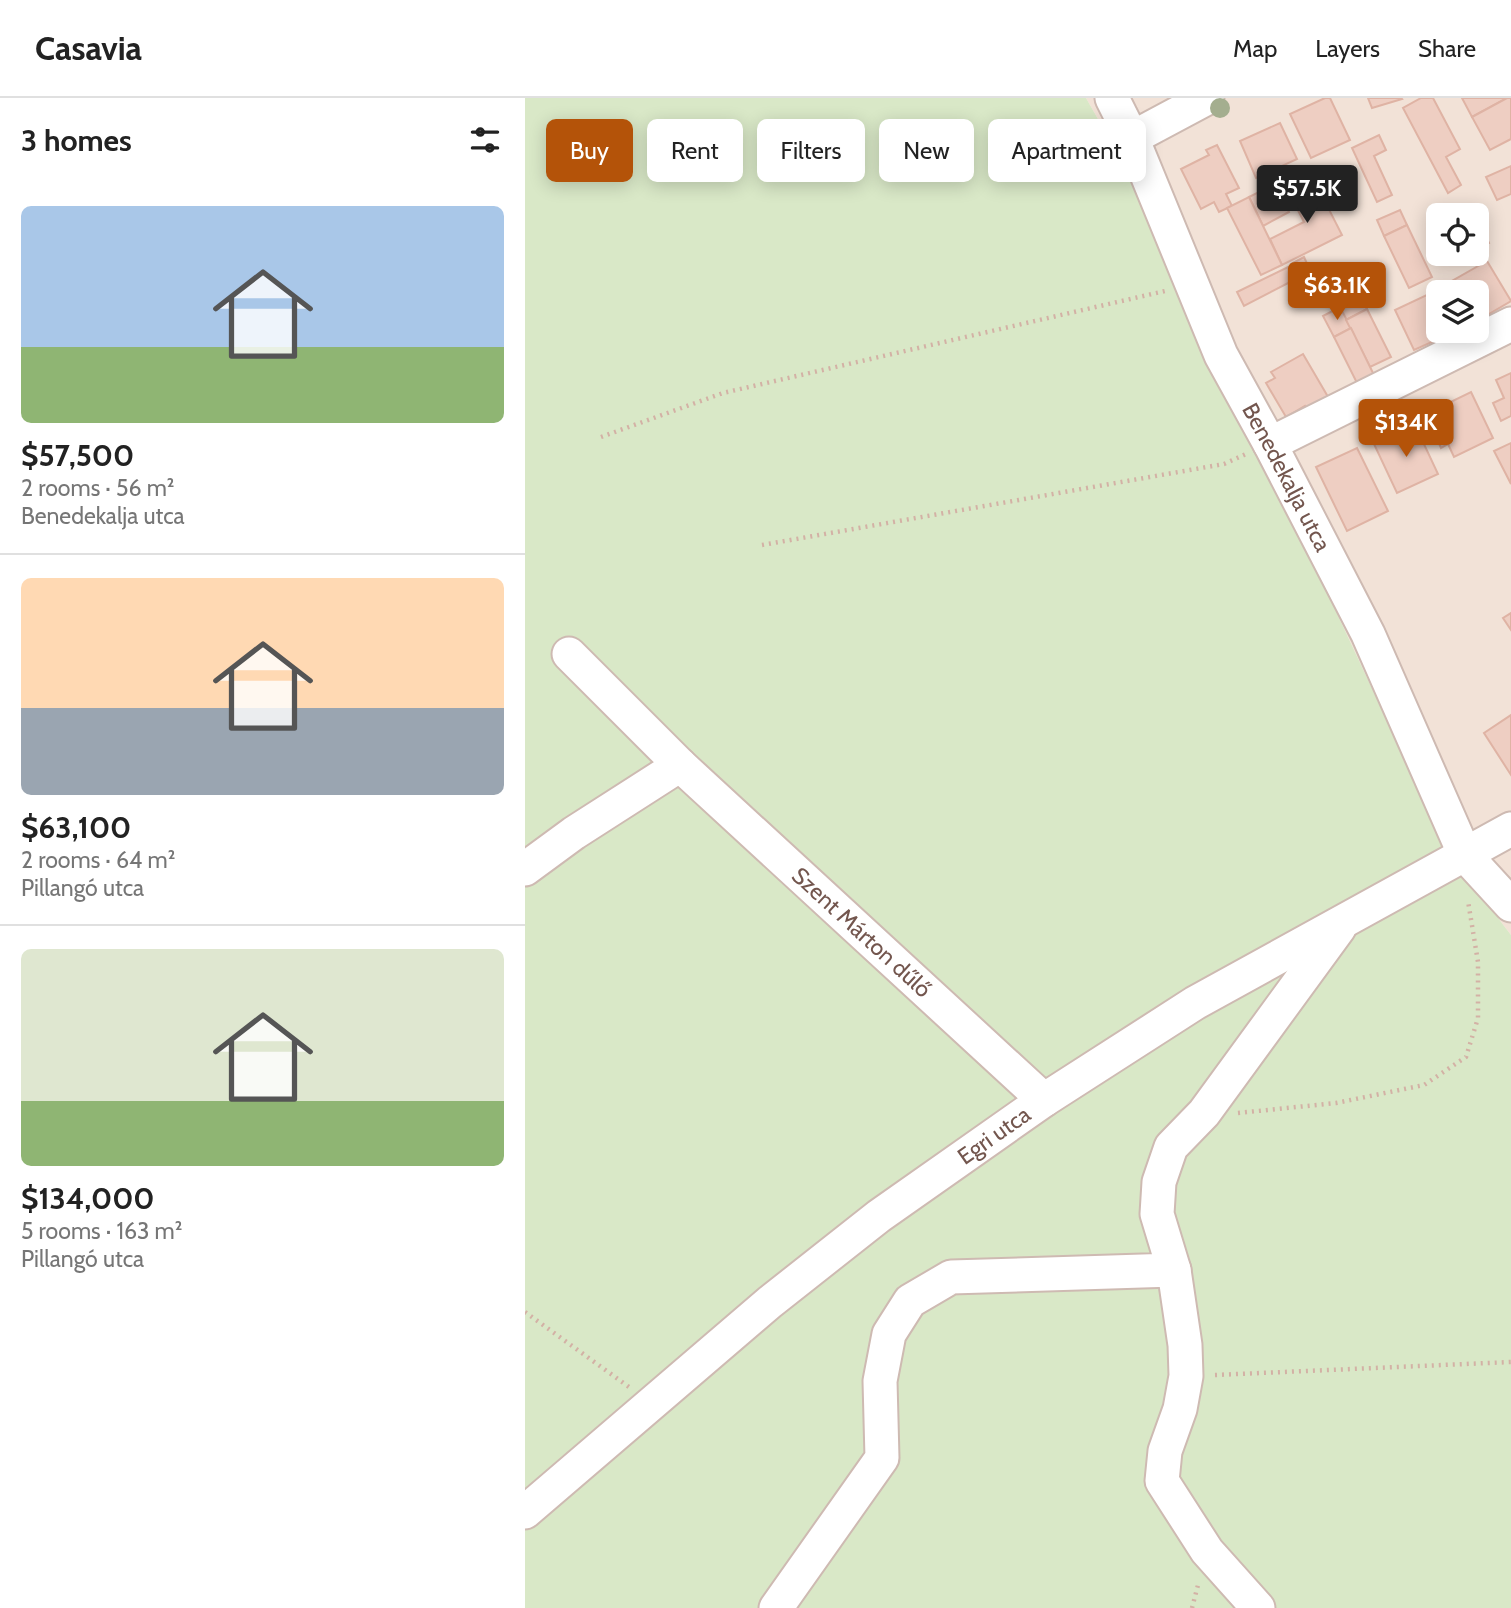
<!DOCTYPE html>
<html lang="en">
<head>
<meta charset="utf-8">
<style>
	body { margin:0; font-family:Cabin,sans-serif; background:#f6f6f6; color:#222; height:100vh; display:flex; flex-direction:column; font-size:26px; white-space:nowrap }
	* { box-sizing:border-box; margin:0 }
	p { font-size:23px; color:#767676 }
	.icon { flex:none; width:38px; height:38px; fill:none; stroke:currentColor; stroke-width:2; stroke-linecap:round; stroke-linejoin:round }
	.map { position:relative; flex:1; overflow:hidden }
	.side { display:flex; flex-direction:column; background:#fff; width:525px }
	.side>* { flex:none }
	.top-card { position:absolute; left:21px; top:21px; width:665px; height:63px; display:flex; gap:14px }
	.buttons { position:absolute; left:901px; top:105px; display:grid; gap:14px }
	.buttons a { display:grid; place-items:center; width:63px; height:63px; border-radius:10px; background:#fff; box-shadow:0 4px 18px #0003; font-size:35px }
	.price { position:absolute; translate:-50% -60px; padding:0 16px; border-radius:7px; background:#b45309; color:#fff; font-size:23px; line-height:46px; filter:drop-shadow(0 2px 4px #0008) }
	.price::after { content:''; position:absolute; left:50%; top:42px; width:21px; height:16px; margin-left:-10px; background:inherit; clip-path:polygon(0 0,100% 0,50% 100%) }
	.price.on { background:#222; color:#fff }
	ul { padding:0; list-style:none }
	li { display:grid; align-content:center; gap:14px; height:371px; padding:0 21px }
	li+li { border-top:2px solid #e0e0e0 }
	li span { display:grid; place-items:center; height:217px; border-radius:10px; color:#555 }
	li>.icon { margin-inline-start:auto }
	span .icon { width:126px; height:126px; fill:#fffc; stroke-width:1 }
	li b { font-size:30px }
	h2 { display:flex; justify-content:space-between; align-items:center; height:84px; padding:0 21px; font-size:30px }
	.chip { padding:0 24px; border-radius:10px; background:#fff; box-shadow:0 4px 18px #0003; font-size:24px; line-height:63px }
	.chip.on { background:#b45309; color:#fff }
	header { display:flex; align-items:center; gap:42px; box-sizing:border-box; height:98px; padding:0 35px; background:#fff; border-bottom:2px solid #e0e0e0 }
	header strong { font-size:33px }
	nav { display:flex; gap:38px; margin-inline-start:auto; font-size:24px }
	main { display:flex; flex:1; min-height:0 }
	.map>svg:first-child { display:block }
	.residential { fill:#f2e2d7; fill-rule:evenodd }
	.green { fill:#d9e8c7 }
	.building { fill:#eecec2; stroke:#dfb3a4; stroke-width:2 }
	.lines { fill:none; stroke-linecap:round; stroke-linejoin:round }
	.minor-casing { stroke:#cebab2; stroke-width:37 }
	.path { stroke:#d3b1a5; stroke-width:4.5; stroke-dasharray:2 5; stroke-linecap:butt }
	.minor { stroke:#fff; stroke-width:33 }
	.tree { fill:#a4ae8f }
	.labels { text-anchor:middle; dominant-baseline:central; stroke-width:7; stroke-linejoin:round; paint-order:stroke }
	.street-label { font-size:23px; fill:#73564e; stroke:#fef6ee }
</style>
</head>
<body>
<header>
<strong>Casavia</strong>
<nav><a>Map</a><a>Layers</a><a>Share</a></nav>
</header>
<main>
<section class="side">
<h2>3 homes<svg class="icon" aria-label="filters" viewBox="0 0 24 24"><path d="M4 7h16M4 17h16"/><circle cx="9" cy="7" r="2"/><circle cx="15" cy="17" r="2"/></svg></h2>
<ul>
<li><span style="background:linear-gradient(#a9c7e8 65%,#8fb573 0)"><svg class="icon" aria-label="home" viewBox="0 0 24 24"><path d="M3 11l9-7 9 7M6 9v11h12V9"/></svg></span><div><b>$57,500</b><p>2 rooms · 56 m²</p><p>Benedekalja utca</p></div></li>
<li><span style="background:linear-gradient(#ffd9b3 60%,#9aa5b1 0)"><svg class="icon" aria-label="home" viewBox="0 0 24 24"><path d="M3 11l9-7 9 7M6 9v11h12V9"/></svg></span><div><b>$63,100</b><p>2 rooms · 64 m²</p><p>Pillangó utca</p></div></li>
<li><span style="background:linear-gradient(#dfe7d0 70%,#8fb573 0)"><svg class="icon" aria-label="home" viewBox="0 0 24 24"><path d="M3 11l9-7 9 7M6 9v11h12V9"/></svg></span><div><b>$134,000</b><p>5 rooms · 163 m²</p><p>Pillangó utca</p></div></li>
</ul>
</section>
<div class="map">
<svg width="986" height="1510" viewBox="0 0 986 1510">
	<rect width="100%" height="100%" fill="#fbf1e8"/>
	<path class="residential" d="M561,0H986V837L976,824L904,712L614,93ZM914,117H952V156H914ZM914,194H952V233H914Z"/>
	<path class="green" d="M0,0H561L614,93L904,712L976,824L986,837V1510H0Z"/>
	<g class="building">
		<path d="M800,0H805L825,42L786,60L765,16Z"/>
		<path d="M843,0H876L877,1L847,10Z"/>
		<path d="M896,0H908L935,51L921,59L936,87L923,95L878,10Z"/>
		<path d="M937,0H982L947,19Z"/>
		<path d="M982,0H986V41L965,52L947,19Z"/>
		<path d="M755,25L772,61L731,80L715,43Z"/>
		<path d="M854,37L861,52L849,58L867,97L852,104L827,50Z"/>
		<path d="M692,47L714,90L701,96L707,108L694,114L689,104L676,111L656,71L684,57L681,52Z"/>
		<path d="M986,68V96L972,102L961,79Z"/>
		<path d="M789,82L817,137L757,167L745,141L779,124L764,95Z"/>
		<path d="M750,86L764,114L738,128L724,99Z"/>
		<path d="M724,99L757,167L736,177L702,110Z"/>
		<path d="M943,109L947,117H932L930,114Z"/>
		<path d="M875,112L882,127L859,138L852,122Z"/>
		<path d="M952,118L964,145L952,150Z"/>
		<path d="M882,127L907,179L884,190L859,138Z"/>
		<path d="M779,159L789,181L776,187L766,166Z"/>
		<path d="M962,163L986,203L952,223V194H933L927,183Z"/>
		<path d="M763,169L769,182L719,208L712,194Z"/>
		<path d="M832,191L842,211L821,222L811,202Z"/>
		<path d="M906,195L914,211V233H923L925,236L889,252L870,212Z"/>
		<path d="M815,209L826,230L809,239L798,218Z"/>
		<path d="M842,211L866,259L845,269L821,222Z"/>
		<path d="M826,230L849,277L832,285L809,239Z"/>
		<path d="M778,256L806,304L785,317L780,308L761,319L741,285L750,280L746,274Z"/>
		<path d="M986,275V318L976,323L968,305L979,300L971,282Z"/>
		<path d="M946,294L968,340L929,359L923,346L916,350L909,334L916,331L907,313Z"/>
		<path d="M890,327L913,376L872,395L849,346Z"/>
		<path d="M986,345V386L969,353Z"/>
		<path d="M832,350L863,413L822,433L791,369Z"/>
		<path d="M986,515V532L978,520Z"/>
		<path d="M986,617V677L959,635Z"/>
	</g>
	<g class="lines">
		<defs>
			<g id="minor">
				<path id="s1" d="M587,0L607,40L696,257L745,346L843,536L940,757L986,807"/>
				<path d="M607,40L682,0"/>
				<path d="M745,346L986,226"/>
				<path id="s2" d="M44,556L155,667L519,1002"/>
				<path d="M0,771L49,735L155,667"/>
				<path d="M649,1172L660,1247L661,1278L655,1311L640,1353L637,1383L682,1453L733,1510"/>
				<path id="s3" d="M0,1414L245,1204L354,1118L519,1002L670,905L986,731"/>
				<path d="M251,1510L357,1360L355,1283L364,1236L385,1203L426,1179L649,1172L632,1116L634,1084L646,1049L679,1015L814,830"/>
			</g>
		</defs>
		<use href="#minor" class="minor-casing"/>
		<g class="path">
			<path d="M76,339L198,295L640,193"/>
			<path d="M237,447L699,366L721,356"/>
			<path d="M713,1015L811,1005L899,987L941,959L953,920V864L943,803"/>
			<path d="M0,1214L104,1289"/>
			<path d="M690,1277L986,1264"/>
			<path d="M667,1510L673,1487"/>
		</g>
		<use href="#minor" class="minor"/>
	</g>
	<circle class="tree" cx="695" cy="10" r="10"/>
	<g class="labels">
		<g class="street-label">
			<text stroke="none"><textPath href="#s1" startOffset="418">Benedekalja utca</textPath></text>
			<text stroke="none"><textPath href="#s2" startOffset="404">Szent Márton dűlő</textPath></text>
			<text stroke="none"><textPath href="#s3" startOffset="602">Egri utca</textPath></text>
		</g>
	</g>
</svg>
<div class="buttons">
<a><svg class="icon" aria-label="locate" viewBox="0 0 24 24"><circle cx="12" cy="12" r="6"/><path d="M12 2v4M12 18v4M2 12h4M18 12h4"/></svg></a>
<a><svg class="icon" aria-label="layers" viewBox="0 0 24 24"><path d="M12 4l9 5-9 5-9-5zM3 14l9 5 9-5"/></svg></a>
</div>
<b class="price on" style="left:782px;top:127px">$57.5K</b>
<b class="price" style="left:812px;top:224px">$63.1K</b>
<b class="price" style="left:881px;top:361px">$134K</b>
<div class="top-card">
<a class="chip on">Buy</a>
<a class="chip">Rent</a>
<a class="chip">Filters</a>
<a class="chip">New</a>
<a class="chip">Apartment</a>
</div>
</div>
</main>
</body>
</html>
